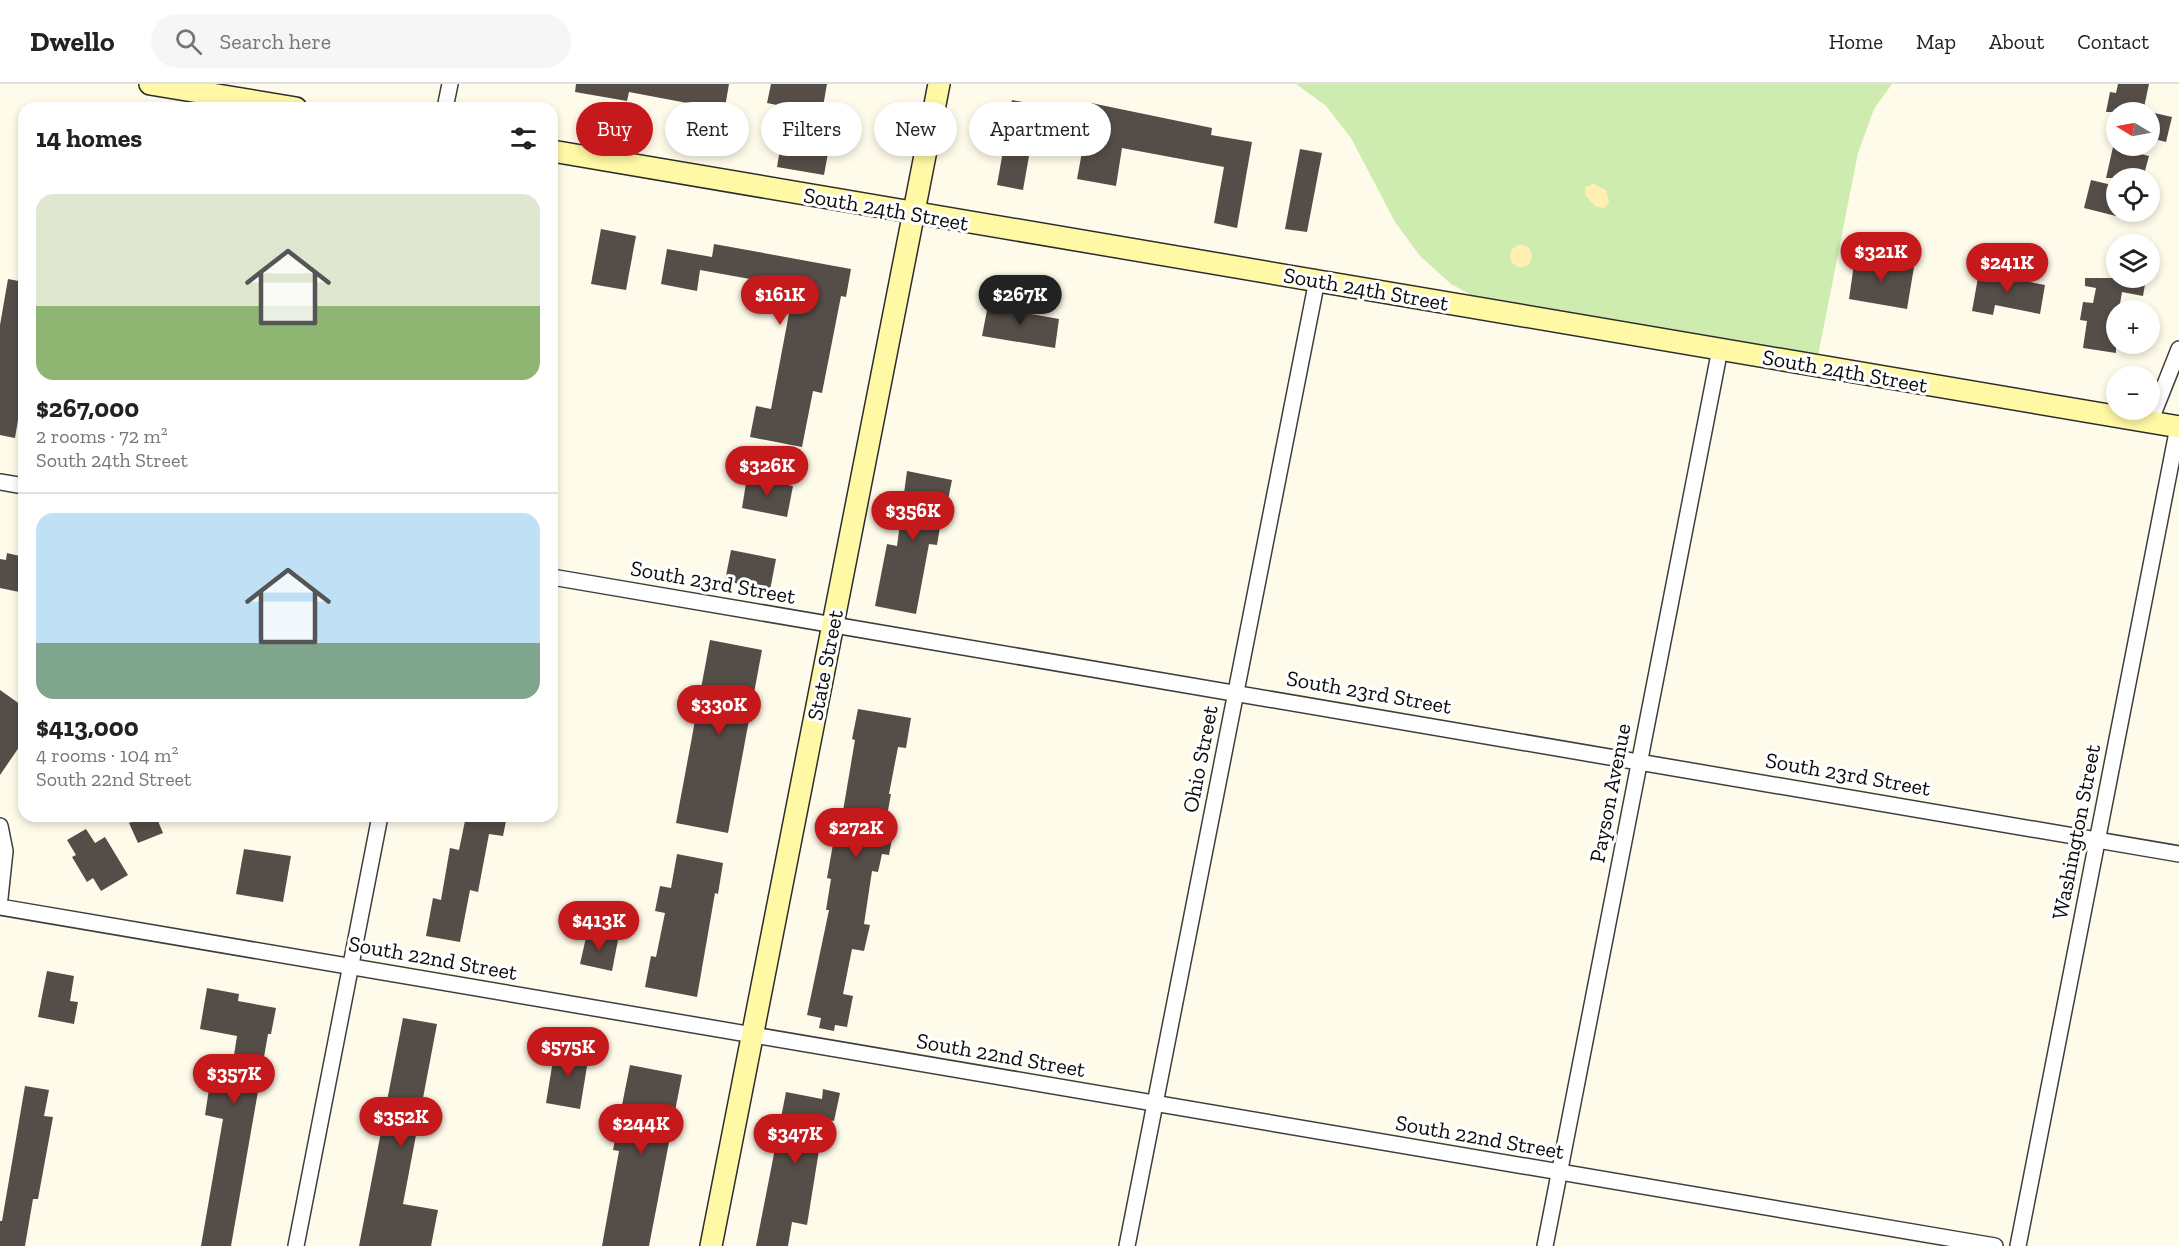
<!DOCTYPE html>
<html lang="en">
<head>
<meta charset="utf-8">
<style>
	body { margin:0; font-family:"Zilla Slab",serif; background:#f6f6f6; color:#222; height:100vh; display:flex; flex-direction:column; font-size:22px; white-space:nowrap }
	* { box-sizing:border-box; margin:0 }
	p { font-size:20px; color:#767676 }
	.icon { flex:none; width:33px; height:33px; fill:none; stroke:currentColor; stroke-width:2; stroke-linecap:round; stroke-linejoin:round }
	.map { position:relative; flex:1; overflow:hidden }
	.drawer { position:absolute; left:18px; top:18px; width:540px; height:720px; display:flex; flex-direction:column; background:#fff; border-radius:18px; box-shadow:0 3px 9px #0003 }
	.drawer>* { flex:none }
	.banner { position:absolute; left:576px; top:18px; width:570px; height:54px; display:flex; gap:12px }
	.needle { width:39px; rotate:280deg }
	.tools { position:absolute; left:2106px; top:18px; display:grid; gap:12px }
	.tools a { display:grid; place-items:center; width:54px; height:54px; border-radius:50%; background:#fff; box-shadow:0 3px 9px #0003; font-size:30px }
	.price { position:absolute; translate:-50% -51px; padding:0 14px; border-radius:21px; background:#c6191c; color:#fff; font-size:20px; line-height:39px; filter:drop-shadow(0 2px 3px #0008) }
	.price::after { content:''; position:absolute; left:50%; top:36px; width:18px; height:14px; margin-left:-9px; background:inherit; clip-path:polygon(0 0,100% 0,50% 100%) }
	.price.current { background:#222; color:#fff }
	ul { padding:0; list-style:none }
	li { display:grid; align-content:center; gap:12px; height:318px; padding:0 18px }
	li+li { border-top:2px solid #e0e0e0 }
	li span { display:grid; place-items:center; height:186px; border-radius:18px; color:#555 }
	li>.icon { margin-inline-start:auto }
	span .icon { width:108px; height:108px; fill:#fffc; stroke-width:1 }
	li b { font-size:26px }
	h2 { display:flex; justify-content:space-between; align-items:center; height:72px; padding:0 18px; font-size:26px }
	.chip { padding:0 21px; border-radius:27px; background:#fff; box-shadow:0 3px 9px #0003; font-size:21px; line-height:54px }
	.chip.current { background:#c6191c; color:#fff }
	header { display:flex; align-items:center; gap:36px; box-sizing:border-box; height:84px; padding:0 30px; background:#fff; border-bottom:2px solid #e0e0e0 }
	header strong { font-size:28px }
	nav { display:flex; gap:33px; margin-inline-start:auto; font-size:21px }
	.search { width:420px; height:54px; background:#f6f6f6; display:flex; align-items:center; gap:15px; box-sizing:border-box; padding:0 21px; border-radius:33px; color:#767676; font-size:22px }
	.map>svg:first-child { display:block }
	.green { fill:#ceecb0 }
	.sand { fill:#fff0b2 }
	.building { fill:#554d47 }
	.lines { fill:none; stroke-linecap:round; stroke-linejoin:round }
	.street-casing { stroke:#3e3e3e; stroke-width:18 }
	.secondary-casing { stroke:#2d2d2d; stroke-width:24 }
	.street { stroke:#fff; stroke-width:15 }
	.secondary { stroke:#fff8a5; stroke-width:21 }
	.labels { text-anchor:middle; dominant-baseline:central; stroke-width:6; stroke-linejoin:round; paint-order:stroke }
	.street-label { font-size:22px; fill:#0b0b0b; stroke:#fff }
</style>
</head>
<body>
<header>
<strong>Dwello</strong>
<div class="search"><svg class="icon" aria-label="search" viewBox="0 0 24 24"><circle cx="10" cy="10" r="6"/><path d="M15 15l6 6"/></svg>Search here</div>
<nav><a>Home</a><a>Map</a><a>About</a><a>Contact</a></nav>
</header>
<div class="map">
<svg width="2179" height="1162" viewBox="0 0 2179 1162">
	<rect width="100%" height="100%" fill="#fffbea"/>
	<path class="green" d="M1296,0H1892L1874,25L1858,69L1816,282L1502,228L1451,200L1420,172L1395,138L1351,54L1326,22Z"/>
	<g class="sand">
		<path d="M1593,100L1606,106L1609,118L1604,124L1595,122L1585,111V103Z"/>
		<circle cx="1521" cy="172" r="11"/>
	</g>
	<g class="building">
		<path d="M576,0H729L724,29L702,25L703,22L629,8L627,17L575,8Z"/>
		<path d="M771,0H827L820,40L833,42L824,91L777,83L787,23L767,19Z"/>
		<path d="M2118,0H2149L2143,28H2106L2110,8L2116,9Z"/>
		<path d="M1012,16L1038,21L1023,106L997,101Z"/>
		<path d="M1091,19L1212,44L1211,51L1252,58L1237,144L1214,139L1224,83L1122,64L1116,102L1077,95Z"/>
		<path d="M2150,28L2172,33L2166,58L2150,54Z"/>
		<path d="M2113,63L2149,72L2143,94H2106Z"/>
		<path d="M1300,65L1322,69L1307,148L1285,145Z"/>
		<path d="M2091,96L2116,102V132L2084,124Z"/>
		<path d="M601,145L636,152L626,206L591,200Z"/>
		<path d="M714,160L851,185L846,213L841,212L822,309L813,307L802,363L750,353L756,322L771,325L794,203L700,186L697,207L661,200L667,165L712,173Z"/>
		<path d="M1855,173L1914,183L1907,225L1849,215Z"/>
		<path d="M1979,188L2045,201L2040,230L1995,221L1993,231L1972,227Z"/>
		<path d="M2085,194H2146L2143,212L2122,208L2119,226H2116V269L2083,264L2087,237L2080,236L2083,218L2093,219L2096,204L2085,202Z"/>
		<path d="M8,195L24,198V301L15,354L0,351V241Z"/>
		<path d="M1000,217L1016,220L1015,227L1059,235L1055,264L982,252L988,221L999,223Z"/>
		<path d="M907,387L952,396L946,426L943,425L937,461L929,460L916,530L875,522L887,460L897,462Z"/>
		<path d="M747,393L793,402L787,433L742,424Z"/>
		<path d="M731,466L776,475L770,506L725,497Z"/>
		<path d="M7,469L24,473V509L0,504V475L6,476Z"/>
		<path d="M710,556L762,566L728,749L676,739Z"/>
		<path d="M0,606L24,623V656L0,691Z"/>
		<path d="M858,625L911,634L906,664L898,663L889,710H891L883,754L892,755L889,771L882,770L878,788L872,787L864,840L870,841L864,867L852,865L843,910L853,912L847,943L835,941L834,947L819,944L821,934L807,931L829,826H826L831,795L827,794L838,732L842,733L855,656L852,655Z"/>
		<path d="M145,732H156L163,749L138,759L129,739Z"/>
		<path d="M466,732H507L503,752L489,750L478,808L470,806L460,858L426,852L433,814L441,816L450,764L459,766Z"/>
		<path d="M86,745L95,759L105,753L128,791L101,807L93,794L87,798L72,773L76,771L67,756Z"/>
		<path d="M244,765L291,772L283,818L236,810Z"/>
		<path d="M677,770L723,779L718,810L715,809L697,913L645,903L651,872L656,873L665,829L655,827L660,802L671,804Z"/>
		<path d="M587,849L618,856L612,887L580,880Z"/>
		<path d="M47,887L74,892L70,917L78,918L74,940L38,933Z"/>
		<path d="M207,904L239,910L238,917L276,924L271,950H268L231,1162H201L223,1035L205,1031L209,1005L228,1009L237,952L200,945Z"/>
		<path d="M403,934L437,940L403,1120L438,1126L431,1162H359Z"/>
		<path d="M555,964L589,970L580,1025L546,1019Z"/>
		<path d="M630,981L682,991L649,1162H602L619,1067L613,1066Z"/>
		<path d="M25,1002L49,1006L44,1032L53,1033L38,1115H33L25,1162H0V1137H2Z"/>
		<path d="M823,1005L840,1009L834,1037L824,1035L807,1141L792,1138L788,1162H756L786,1008L822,1015Z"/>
	</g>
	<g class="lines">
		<defs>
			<g id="street">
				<path d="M445,24L450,0"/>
				<path d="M2150,338L2179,265"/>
				<path d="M0,398L24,402"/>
				<path d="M552,493L2179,770"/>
				<path d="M0,742L5,767L0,814"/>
				<path d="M0,823L1995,1162"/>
				<path d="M296,1162L380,732"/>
				<path d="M1127,1162L1317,196"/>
				<path d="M1545,1162L1720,265"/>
				<path d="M2018,1162L2178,343"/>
			</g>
			<g id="secondary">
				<path d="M150,0L296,24"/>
				<path d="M552,67L2179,343"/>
				<path d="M711,1162L939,0"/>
			</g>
		</defs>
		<use href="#street" class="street-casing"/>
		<use href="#secondary" class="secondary-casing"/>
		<use href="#street" class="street"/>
		<use href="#secondary" class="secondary"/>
	</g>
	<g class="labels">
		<g class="street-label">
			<text transform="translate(886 125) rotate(10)">South 24th Street</text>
			<text transform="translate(1366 205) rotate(10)">South 24th Street</text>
			<text transform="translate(1845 287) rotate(10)">South 24th Street</text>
			<text transform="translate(713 498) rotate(10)">South 23rd Street</text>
			<text transform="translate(825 581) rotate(-79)">State Street</text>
			<text transform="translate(1369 608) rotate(10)">South 23rd Street</text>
			<text transform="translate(1200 675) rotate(-79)">Ohio Street</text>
			<text transform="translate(1848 690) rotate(10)">South 23rd Street</text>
			<text transform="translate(1610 709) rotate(-79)">Payson Avenue</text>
			<text transform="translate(2076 748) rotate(-79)">Washington Street</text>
			<text transform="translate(433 874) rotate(10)">South 22nd Street</text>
			<text transform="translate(1001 971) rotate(10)">South 22nd Street</text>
			<text transform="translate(1480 1053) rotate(10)">South 22nd Street</text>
		</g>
	</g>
</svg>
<div class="tools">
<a><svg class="needle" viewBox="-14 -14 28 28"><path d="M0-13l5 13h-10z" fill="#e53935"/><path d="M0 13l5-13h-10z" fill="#767676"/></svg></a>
<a><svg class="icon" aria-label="locate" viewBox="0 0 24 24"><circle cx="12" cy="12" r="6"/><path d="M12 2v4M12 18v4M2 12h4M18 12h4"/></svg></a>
<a><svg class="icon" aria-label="layers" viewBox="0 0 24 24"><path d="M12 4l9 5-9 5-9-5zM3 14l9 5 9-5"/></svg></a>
<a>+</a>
<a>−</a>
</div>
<b class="price" style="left:1881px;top:199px">$321K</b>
<b class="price" style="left:2007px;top:210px">$241K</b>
<b class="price" style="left:780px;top:242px">$161K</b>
<b class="price current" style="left:1020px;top:242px">$267K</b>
<b class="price" style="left:767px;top:413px">$326K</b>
<b class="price" style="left:913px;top:458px">$356K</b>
<b class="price" style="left:719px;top:652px">$330K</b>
<b class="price" style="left:856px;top:775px">$272K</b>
<b class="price" style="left:599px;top:868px">$413K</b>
<b class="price" style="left:568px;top:994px">$575K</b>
<b class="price" style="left:234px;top:1021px">$357K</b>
<b class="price" style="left:401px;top:1064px">$352K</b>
<b class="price" style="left:641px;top:1071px">$244K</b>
<b class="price" style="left:795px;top:1081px">$347K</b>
<div class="banner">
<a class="chip current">Buy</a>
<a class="chip">Rent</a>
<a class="chip">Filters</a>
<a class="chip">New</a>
<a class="chip">Apartment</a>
</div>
<section class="drawer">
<h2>14 homes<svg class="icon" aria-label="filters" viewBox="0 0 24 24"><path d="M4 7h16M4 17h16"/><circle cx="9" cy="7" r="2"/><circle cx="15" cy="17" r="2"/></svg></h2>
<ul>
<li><span style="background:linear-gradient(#dfe7d0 60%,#8fb573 0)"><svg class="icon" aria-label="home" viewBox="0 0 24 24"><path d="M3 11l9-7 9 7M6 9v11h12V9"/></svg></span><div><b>$267,000</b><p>2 rooms · 72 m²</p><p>South 24th Street</p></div></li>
<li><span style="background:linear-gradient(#bfe0f5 70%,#7fa58c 0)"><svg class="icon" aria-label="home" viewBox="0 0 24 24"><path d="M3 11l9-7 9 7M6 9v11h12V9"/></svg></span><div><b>$413,000</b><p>4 rooms · 104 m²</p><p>South 22nd Street</p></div></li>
</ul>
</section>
</div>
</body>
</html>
